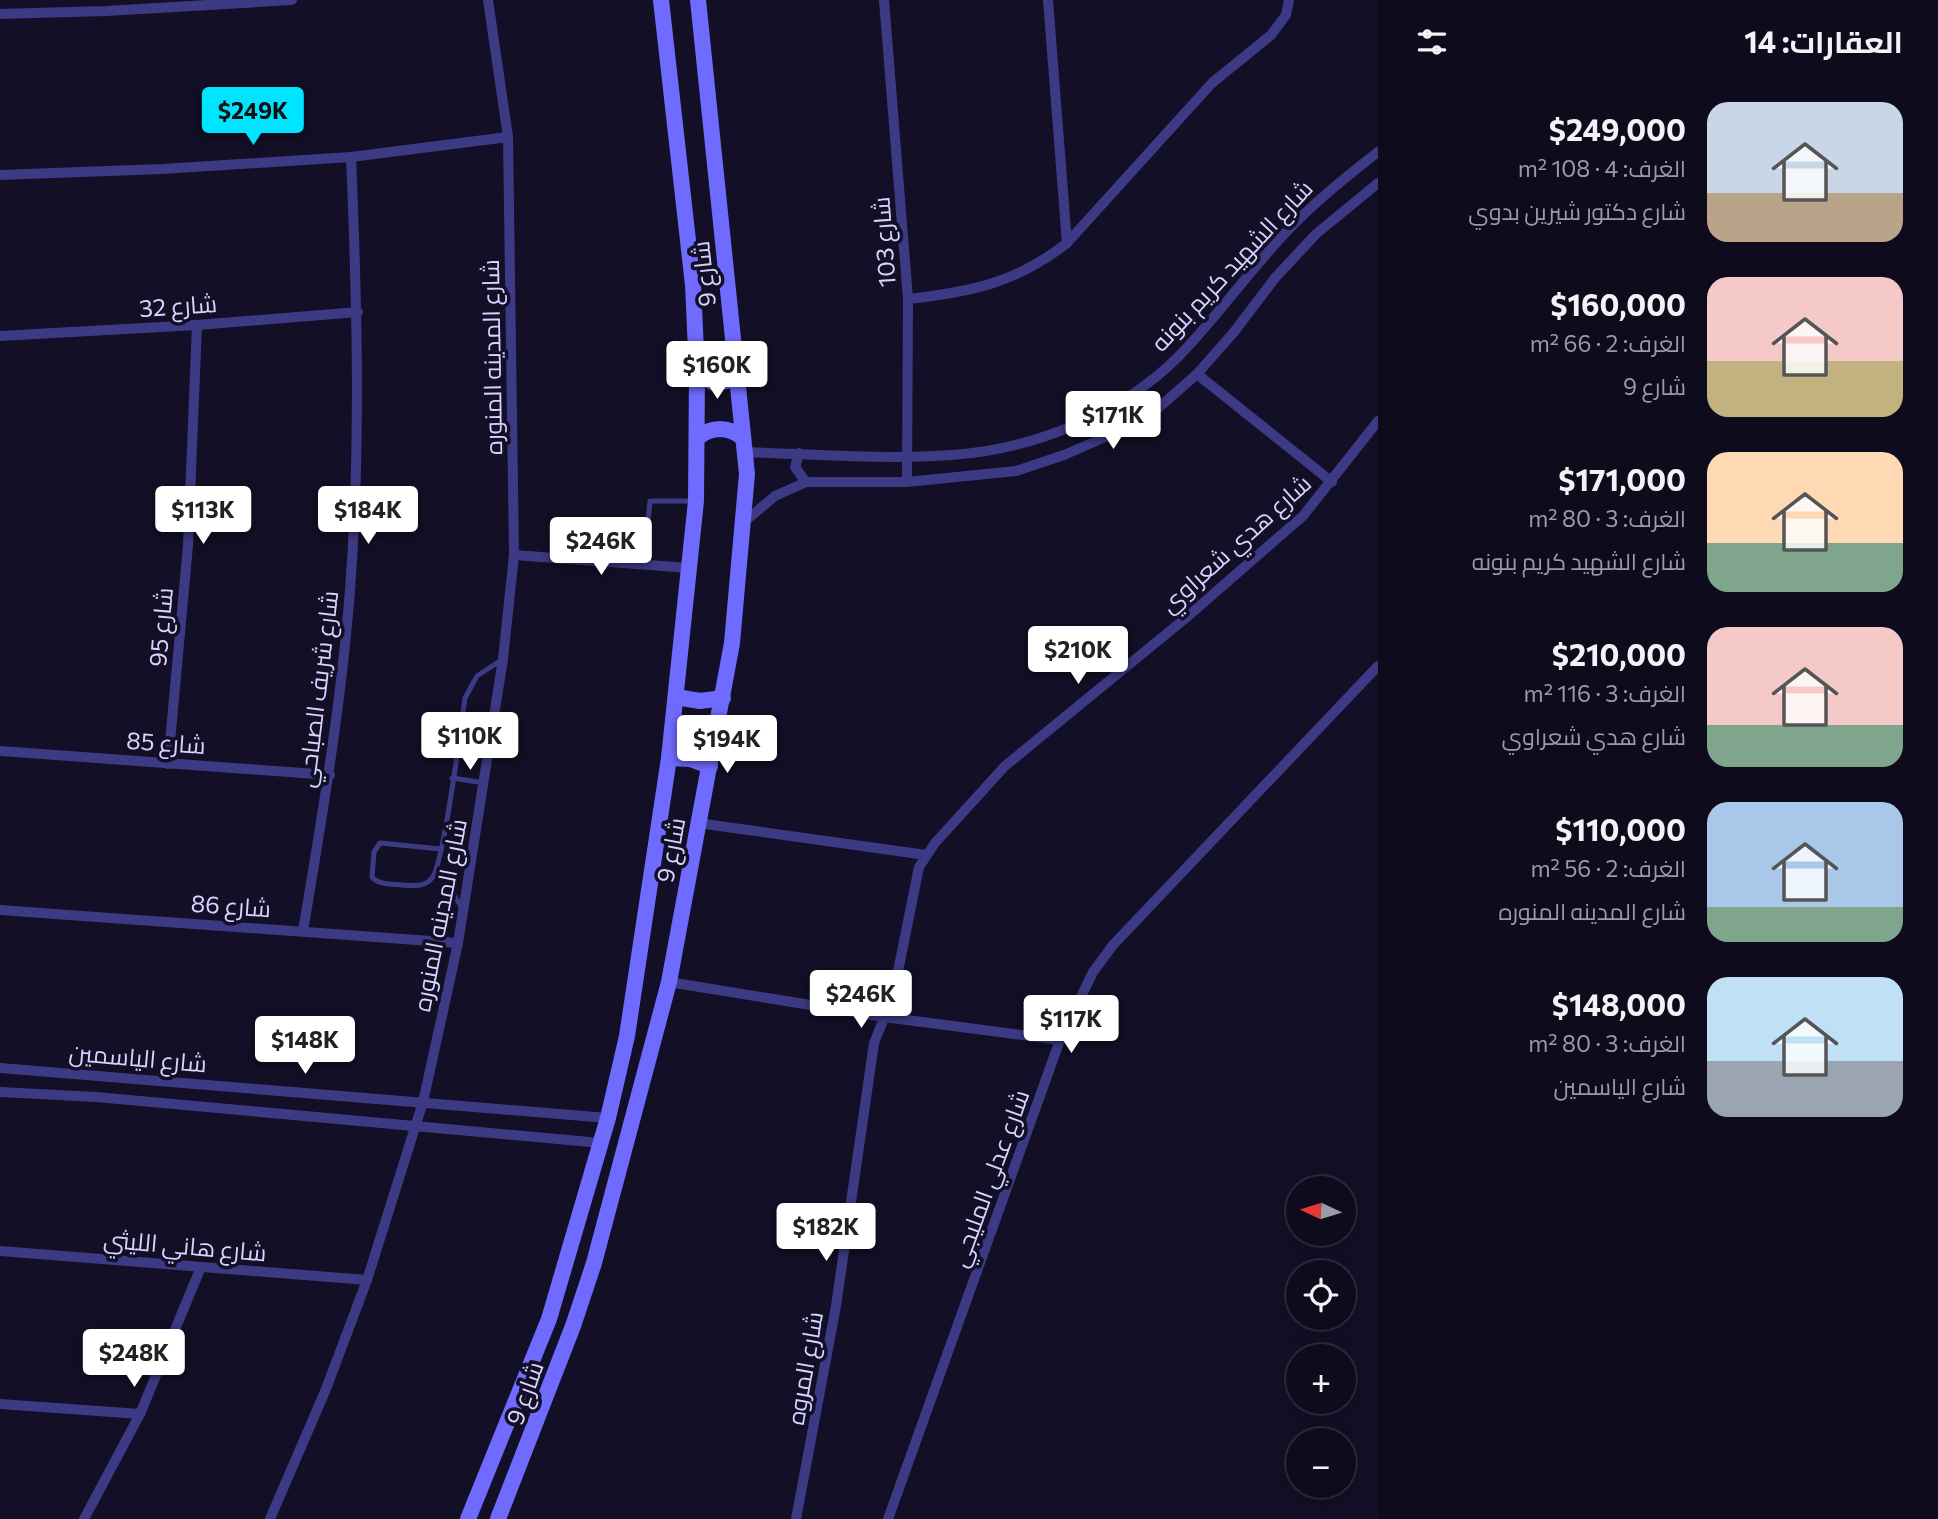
<!DOCTYPE html>
<html lang="ar">
<head>
<meta charset="utf-8">
<style>
	body { margin:0; font-family:Commissioner,Cairo,sans-serif; background:#1c1929; color:#f1f3f6; direction:rtl; height:100vh; display:flex; flex-direction:column; font-size:26px; white-space:nowrap }
	* { box-sizing:border-box; margin:0 }
	p { font-size:23px; color:#9b9ba3 }
	.icon { flex:none; width:38px; height:38px; fill:none; stroke:currentColor; stroke-width:2; stroke-linecap:round; stroke-linejoin:round }
	.map { position:relative; flex:1; overflow:hidden; direction:ltr }
	.details { display:flex; flex-direction:column; background:#0e0b1c; width:560px }
	.details>* { flex:none }
	.needle { width:46px; rotate:274deg }
	.fabs { position:absolute; left:1286px; top:1176px; display:grid; gap:14px }
	.fabs a { display:grid; place-items:center; width:70px; height:70px; border-radius:50%; background:#0e0b1c; box-shadow:0 4px 18px #0003,0 0 0 2px #2e2b3b; font-size:35px }
	.price { position:absolute; translate:-50% -60px; padding:0 16px; border-radius:7px; background:#fff; color:#222; font-size:23px; line-height:46px; filter:drop-shadow(0 2px 4px #0008) }
	.price::after { content:''; position:absolute; left:50%; top:42px; width:21px; height:16px; margin-left:-10px; background:inherit; clip-path:polygon(0 0,100% 0,50% 100%) }
	.price.on { background:#00e5ff; color:#111 }
	ul { padding:0; list-style:none }
	li { display:flex; align-items:center; gap:21px; height:175px; padding:0 35px }
	li span { display:grid; place-items:center; flex:none; width:196px; height:140px; border-radius:21px; color:#555 }
	li>.icon { margin-inline-start:auto }
	span .icon { width:84px; height:84px; fill:#fffc; stroke-width:1 }
	li b { font-size:30px }
	h2 { display:flex; justify-content:space-between; align-items:center; height:84px; padding:0 35px; font-size:30px }
	main { display:flex; flex:1; min-height:0 }
	.map>svg:first-child { display:block }
	.lines { fill:none; stroke-linecap:round; stroke-linejoin:round }
	.service { stroke:#3d3a85; stroke-width:5 }
	.minor { stroke:#3d3a85; stroke-width:10 }
	.secondary { stroke:#6f6bff; stroke-width:16 }
	.labels { text-anchor:middle; dominant-baseline:central; stroke-width:7; stroke-linejoin:round; paint-order:stroke }
	.street-label { font-size:24px; fill:#d9d4ff; stroke:#130f26 }
</style>
</head>
<body>
<main>
<section class="details">
<h2>العقارات: 14<svg class="icon" aria-label="filters" viewBox="0 0 24 24"><path d="M4 7h16M4 17h16"/><circle cx="9" cy="7" r="2"/><circle cx="15" cy="17" r="2"/></svg></h2>
<ul>
<li><span style="background:linear-gradient(#c9d6e8 65%,#b9a48a 0)"><svg class="icon" aria-label="home" viewBox="0 0 24 24"><path d="M3 11l9-7 9 7M6 9v11h12V9"/></svg></span><div><b>$249,000</b><p>الغرف: 4 · 108 m²</p><p>شارع دكتور شيرين بدوي</p></div></li>
<li><span style="background:linear-gradient(#f6c9c9 60%,#c2b280 0)"><svg class="icon" aria-label="home" viewBox="0 0 24 24"><path d="M3 11l9-7 9 7M6 9v11h12V9"/></svg></span><div><b>$160,000</b><p>الغرف: 2 · 66 m²</p><p>شارع 9</p></div></li>
<li><span style="background:linear-gradient(#ffd9b3 65%,#7fa58c 0)"><svg class="icon" aria-label="home" viewBox="0 0 24 24"><path d="M3 11l9-7 9 7M6 9v11h12V9"/></svg></span><div><b>$171,000</b><p>الغرف: 3 · 80 m²</p><p>شارع الشهيد كريم بنونه</p></div></li>
<li><span style="background:linear-gradient(#f6c9c9 70%,#7fa58c 0)"><svg class="icon" aria-label="home" viewBox="0 0 24 24"><path d="M3 11l9-7 9 7M6 9v11h12V9"/></svg></span><div><b>$210,000</b><p>الغرف: 3 · 116 m²</p><p>شارع هدي شعراوي</p></div></li>
<li><span style="background:linear-gradient(#a9c7e8 75%,#7fa58c 0)"><svg class="icon" aria-label="home" viewBox="0 0 24 24"><path d="M3 11l9-7 9 7M6 9v11h12V9"/></svg></span><div><b>$110,000</b><p>الغرف: 2 · 56 m²</p><p>شارع المدينه المنوره</p></div></li>
<li><span style="background:linear-gradient(#bfe0f5 60%,#9aa5b1 0)"><svg class="icon" aria-label="home" viewBox="0 0 24 24"><path d="M3 11l9-7 9 7M6 9v11h12V9"/></svg></span><div><b>$148,000</b><p>الغرف: 3 · 80 m²</p><p>شارع الياسمين</p></div></li>
</ul>
</section>
<div class="map">
<svg width="1378" height="1519" viewBox="0 0 1378 1519">
	<rect width="100%" height="100%" fill="#130f26"/>
	<g class="lines">
		<g class="service">
			<path d="M644,563L650,501H692"/>
			<path d="M452,778L485,783"/>
			<path d="M441,849L380,843L374,852L372,877C379,885 392,884 402,885C413,886 425,887 432,878C444,864 461,725 465,698L477,676L503,659"/>
			<path d="M437,867L463,910"/>
		</g>
		<g class="minor">
			<path d="M884,0L908,299L907,482"/>
			<path d="M1048,0L1067,243"/>
			<path d="M0,14L106,11L292,0"/>
			<path d="M0,175L162,169L351,157L508,137"/>
			<path d="M908,299C971,292 1016,283 1067,243L1212,83L1271,35L1286,15L1289,0"/>
			<path d="M0,336L197,325L358,312"/>
			<path d="M1197,374L1332,482"/>
			<path d="M744,452C811,454 884,460 951,455C1032,450 1122,414 1179,356C1219,315 1251,268 1290,228C1317,200 1347,176 1378,152"/>
			<path d="M799,453L795,467L806,482"/>
			<path d="M744,522L775,496L806,482H907L1016,471L1064,455L1117,432L1156,410L1197,374L1234,332L1275,278L1316,234L1378,183"/>
			<path d="M514,555L690,568"/>
			<path d="M0,751L330,775"/>
			<path d="M168,764L188,545L197,325"/>
			<path d="M698,823L926,855"/>
			<path d="M0,910L458,943"/>
			<path d="M303,931C322,818 341,705 350,590C361,445 357,301 351,157"/>
			<path d="M669,982L884,1017L1060,1040"/>
			<path d="M0,1068L608,1118"/>
			<path d="M0,1092L96,1097L601,1143"/>
			<path d="M0,1251L367,1280"/>
			<path d="M0,1404L140,1414"/>
			<path d="M84,1519L140,1414L201,1267"/>
			<path d="M270,1519L326,1389L367,1280L423,1102L458,943L503,659L514,555L508,137L488,0"/>
			<path d="M796,1519L836,1306L874,1043L893,996L919,867L935,843L1005,766L1187,617L1303,516L1378,421"/>
			<path d="M888,1519L1060,1040L1093,972L1113,945L1378,666"/>
		</g>
		<g class="secondary">
			<path d="M697,373L714,383L727,381L736,371"/>
			<path d="M697,438C712,426 728,426 743,438"/>
			<path d="M676,697L700,701L723,698"/>
			<path d="M669,758L690,759L710,766"/>
			<path d="M468,1519L549,1319L608,1118L627,1036L669,758L696,501L697,373L693,285L661,0"/>
			<path d="M498,1519L573,1326L594,1263L669,982L732,643L747,474L698,0"/>
		</g>
	</g>
	<g class="labels">
		<g class="street-label">
			<text transform="translate(883 242) rotate(-94)">شارع 103</text>
			<text transform="translate(1231 265) rotate(-47)">شارع الشهيد كريم بنونه</text>
			<text transform="translate(703 274) rotate(-96)">شارع 9</text>
			<text transform="translate(178 305) rotate(-4)">شارع 32</text>
			<text transform="translate(491 357) rotate(-91)">شارع المدينه المنوره</text>
			<text transform="translate(1235 543) rotate(-42)">شارع هدي شعراوي</text>
			<text transform="translate(160 627) rotate(-85)">شارع 95</text>
			<text transform="translate(317 689) rotate(-83)">شارع شريف الصباحي</text>
			<text transform="translate(166 742) rotate(4)">شارع 85</text>
			<text transform="translate(670 850) rotate(-79)">شارع 9</text>
			<text transform="translate(231 905) rotate(4)">شارع 86</text>
			<text transform="translate(439 915) rotate(-79)">شارع المدينه المنوره</text>
			<text transform="translate(138 1057) rotate(5)">شارع الياسمين</text>
			<text transform="translate(989 1178) rotate(-70)">شارع عدلي المليجي</text>
			<text transform="translate(185 1245) rotate(5)">شارع هاني الليثي</text>
			<text transform="translate(804 1368) rotate(-80)">شارع المروه</text>
			<text transform="translate(524 1393) rotate(-70)">شارع 9</text>
		</g>
	</g>
</svg>
<div class="fabs">
<a><svg class="needle" viewBox="-14 -14 28 28"><path d="M0-13l5 13h-10z" fill="#e53935"/><path d="M0 13l5-13h-10z" fill="#9b9ba3"/></svg></a>
<a><svg class="icon" aria-label="locate" viewBox="0 0 24 24"><circle cx="12" cy="12" r="6"/><path d="M12 2v4M12 18v4M2 12h4M18 12h4"/></svg></a>
<a>+</a>
<a>−</a>
</div>
<b class="price on" style="left:253px;top:147px">$249K</b>
<b class="price" style="left:717px;top:401px">$160K</b>
<b class="price" style="left:1113px;top:451px">$171K</b>
<b class="price" style="left:203px;top:546px">$113K</b>
<b class="price" style="left:368px;top:546px">$184K</b>
<b class="price" style="left:601px;top:577px">$246K</b>
<b class="price" style="left:1078px;top:686px">$210K</b>
<b class="price" style="left:470px;top:772px">$110K</b>
<b class="price" style="left:727px;top:775px">$194K</b>
<b class="price" style="left:861px;top:1030px">$246K</b>
<b class="price" style="left:1071px;top:1055px">$117K</b>
<b class="price" style="left:305px;top:1076px">$148K</b>
<b class="price" style="left:826px;top:1263px">$182K</b>
<b class="price" style="left:134px;top:1389px">$248K</b>
</div>
</main>
</body>
</html>
